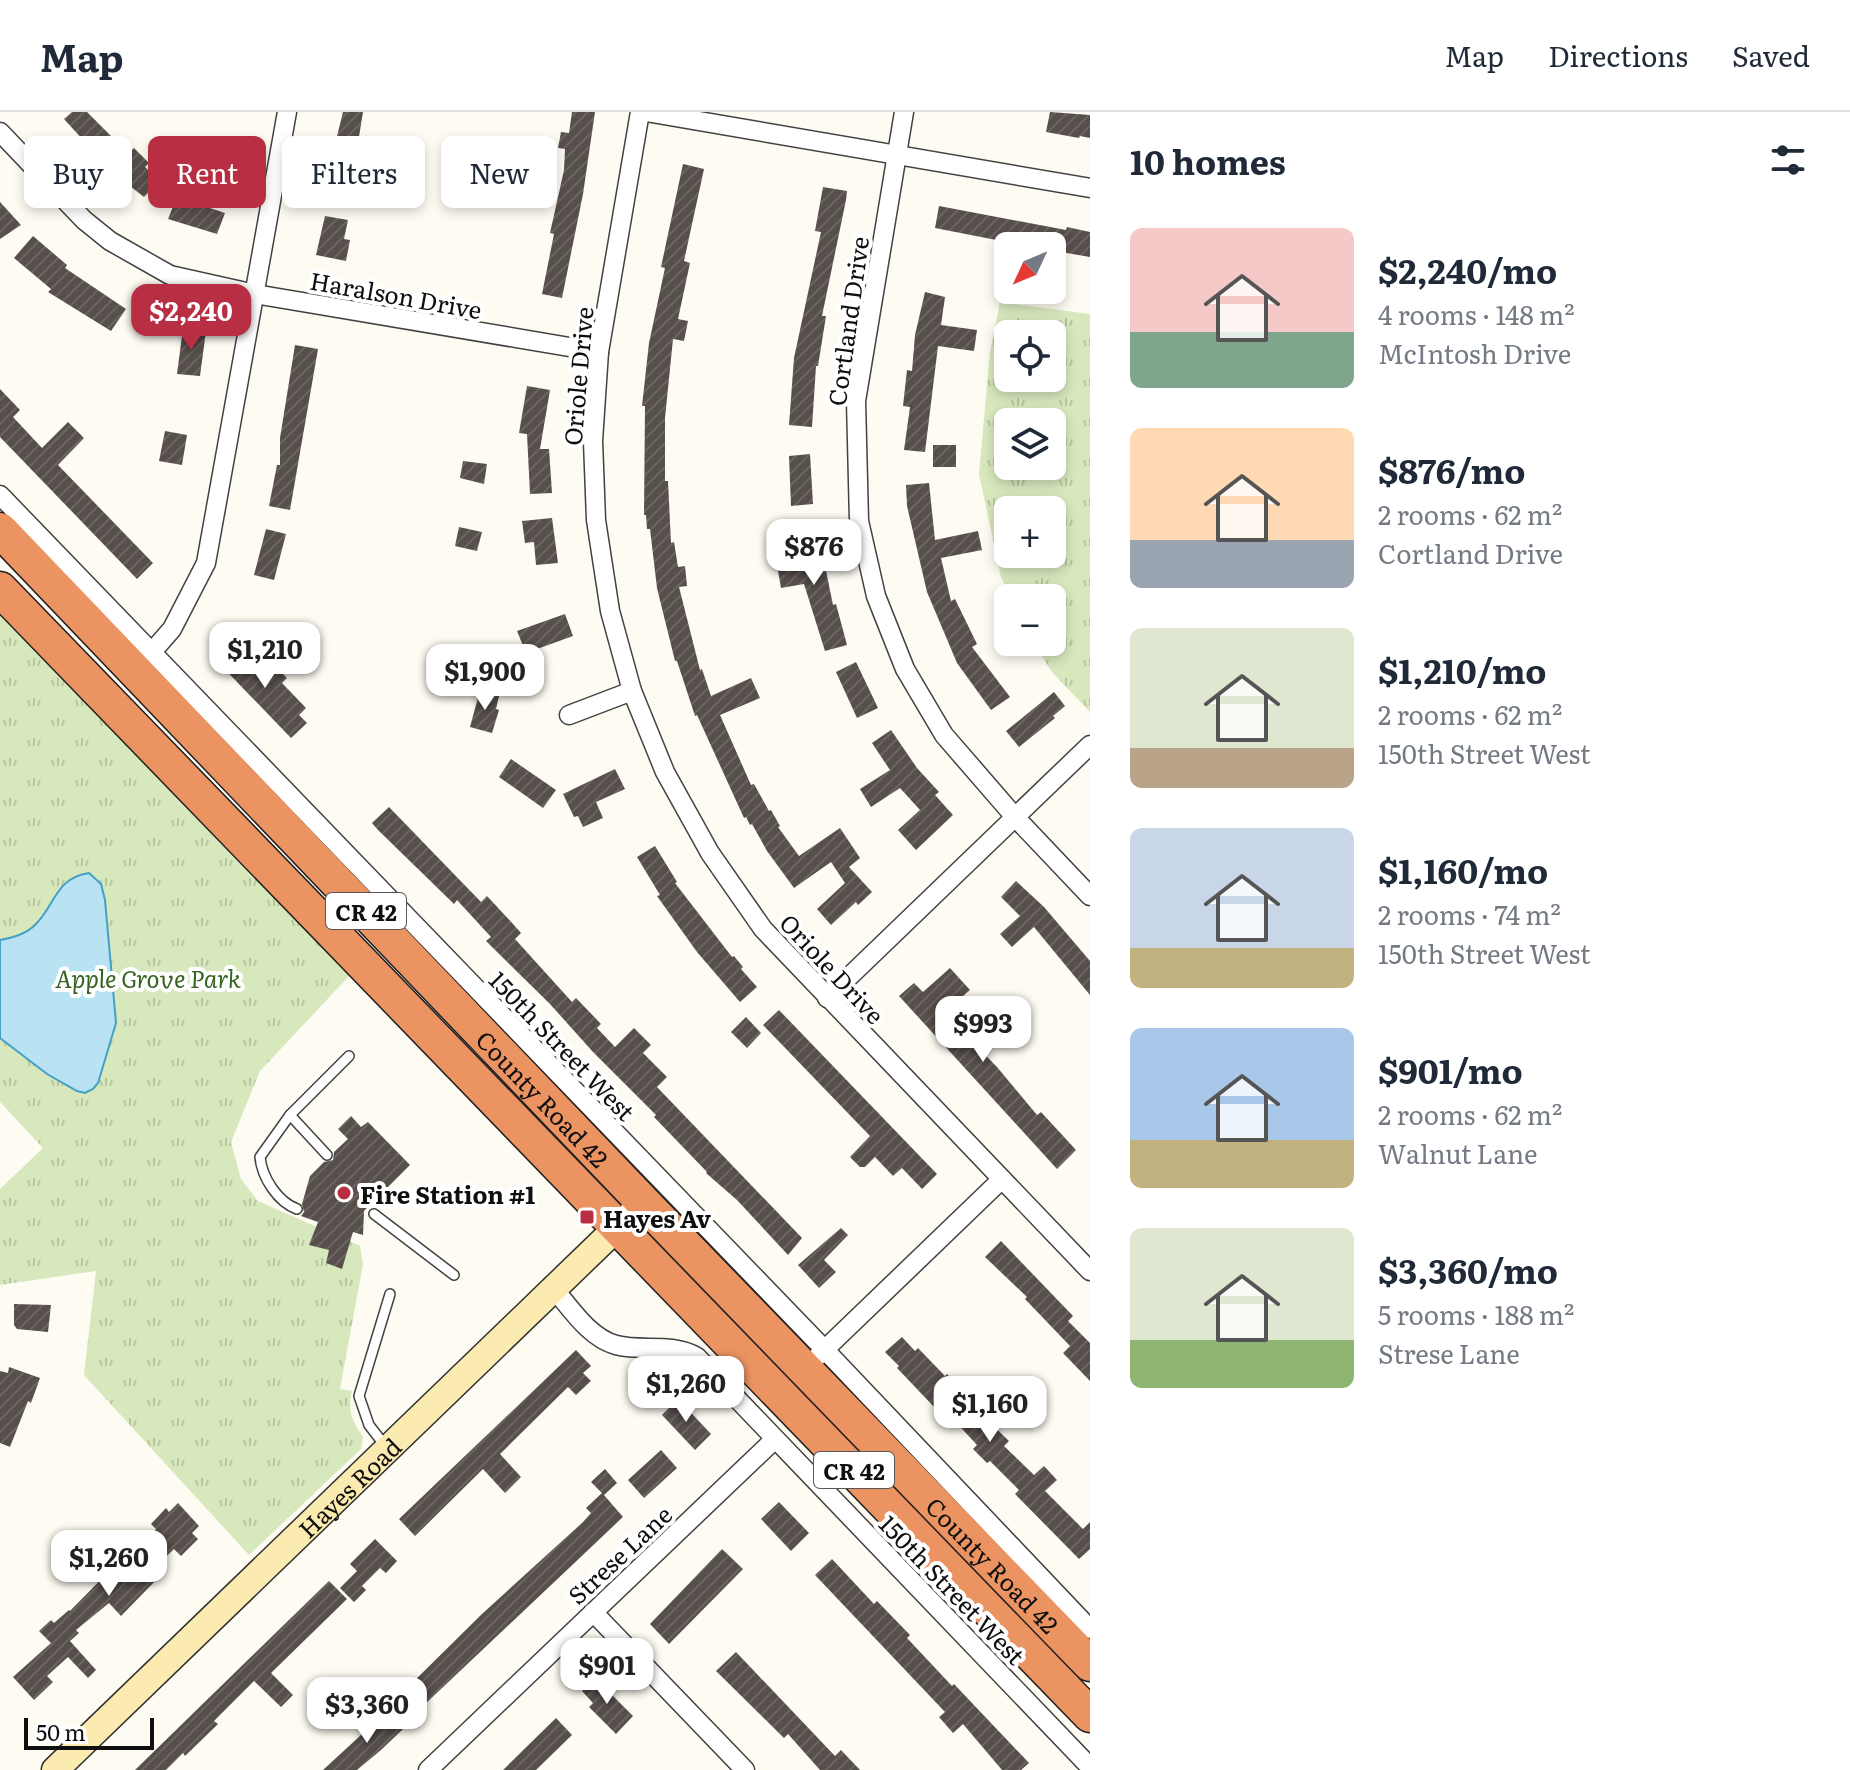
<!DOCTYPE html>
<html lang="en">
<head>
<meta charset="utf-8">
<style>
	body { margin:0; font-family:Literata,serif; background:#f6f6f7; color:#1f2937; height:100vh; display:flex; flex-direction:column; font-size:30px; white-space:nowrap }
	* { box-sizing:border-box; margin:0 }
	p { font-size:26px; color:#747a83 }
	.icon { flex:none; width:44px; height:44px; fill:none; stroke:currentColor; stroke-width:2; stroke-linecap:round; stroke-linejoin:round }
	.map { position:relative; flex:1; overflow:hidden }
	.sheet { display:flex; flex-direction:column; background:#fff; width:760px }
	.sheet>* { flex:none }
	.guide { position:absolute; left:24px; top:24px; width:760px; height:72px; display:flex; gap:16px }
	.needle { width:52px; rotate:226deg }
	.buttons { position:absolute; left:994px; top:120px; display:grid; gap:16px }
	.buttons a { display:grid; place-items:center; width:72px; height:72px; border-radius:12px; background:#fff; box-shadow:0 4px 12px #0003; font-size:40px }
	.scale { position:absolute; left:24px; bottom:20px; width:130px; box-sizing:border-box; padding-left:8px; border:4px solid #0f0f0f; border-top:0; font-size:22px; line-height:28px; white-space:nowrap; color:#0f0f0f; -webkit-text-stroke:6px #fff; paint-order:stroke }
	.price { position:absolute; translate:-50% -68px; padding:0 18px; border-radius:16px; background:#fff; color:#222; font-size:26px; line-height:52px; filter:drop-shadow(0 2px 4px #0008) }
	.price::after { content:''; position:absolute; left:50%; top:48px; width:24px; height:18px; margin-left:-12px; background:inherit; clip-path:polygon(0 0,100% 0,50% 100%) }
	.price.on { background:#b82e43; color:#fff }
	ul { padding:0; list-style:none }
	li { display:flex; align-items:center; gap:24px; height:200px; padding:0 40px }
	li span { display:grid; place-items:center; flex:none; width:224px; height:160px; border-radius:12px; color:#555 }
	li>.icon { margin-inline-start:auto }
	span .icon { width:96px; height:96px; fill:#fffc; stroke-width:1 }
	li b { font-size:34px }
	h2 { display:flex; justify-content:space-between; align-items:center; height:96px; padding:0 40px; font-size:34px }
	.chip { padding:0 28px; border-radius:12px; background:#fff; box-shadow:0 4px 12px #0003; font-size:28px; line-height:72px }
	.chip.on { background:#b82e43; color:#fff }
	header { display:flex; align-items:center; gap:48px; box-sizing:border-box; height:112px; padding:0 40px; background:#fff; border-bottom:2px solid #e0e1e3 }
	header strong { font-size:38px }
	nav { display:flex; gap:44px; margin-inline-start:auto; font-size:28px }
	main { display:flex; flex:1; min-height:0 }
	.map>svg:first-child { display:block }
	.park { fill:url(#park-tufts); fill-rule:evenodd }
	.water { fill:#b9e3f3; stroke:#44a0c6; stroke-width:2 }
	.building { fill:url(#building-hatch) }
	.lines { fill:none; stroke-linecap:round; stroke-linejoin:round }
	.lane-casing { stroke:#424242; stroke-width:12 }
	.street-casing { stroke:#424242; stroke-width:21 }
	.secondary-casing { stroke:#313131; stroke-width:29 }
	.highway-casing { stroke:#202020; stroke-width:37 }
	.lane { stroke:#fff; stroke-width:9 }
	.street { stroke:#fff; stroke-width:18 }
	.secondary { stroke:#fbebb1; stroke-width:26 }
	.highway { stroke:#ec9362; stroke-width:34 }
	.poi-dot { fill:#b82e43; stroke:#fff; stroke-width:3 }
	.labels { text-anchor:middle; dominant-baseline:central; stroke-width:8; stroke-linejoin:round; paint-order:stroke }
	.shield { fill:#fff; stroke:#575757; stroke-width:2 }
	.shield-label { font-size:22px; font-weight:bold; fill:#0f0f0f }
	.street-label { font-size:24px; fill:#0f0f0f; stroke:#fff }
	.park-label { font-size:24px; font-style:italic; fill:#376422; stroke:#fff }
	.poi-label { font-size:24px; font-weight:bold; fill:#0f0f0f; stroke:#fff; text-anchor:start }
</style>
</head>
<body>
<header>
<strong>Map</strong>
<nav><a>Map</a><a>Directions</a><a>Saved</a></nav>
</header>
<main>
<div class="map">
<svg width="1090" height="1658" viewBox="0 0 1090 1658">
	<defs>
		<pattern id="park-tufts" width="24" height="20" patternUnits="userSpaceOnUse" patternTransform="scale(2)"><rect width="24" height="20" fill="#d7e8bd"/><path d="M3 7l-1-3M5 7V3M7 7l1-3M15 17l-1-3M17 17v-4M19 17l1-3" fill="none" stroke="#b7c6a1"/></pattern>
		<pattern id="building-hatch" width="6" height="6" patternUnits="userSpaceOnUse" patternTransform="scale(2)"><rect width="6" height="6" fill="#574f4c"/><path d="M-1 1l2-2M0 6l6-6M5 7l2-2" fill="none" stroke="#6a6461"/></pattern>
	</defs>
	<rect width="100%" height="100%" fill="#fefbf2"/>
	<g class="park">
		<path d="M1000,190L1090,202V600L1052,560L1033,530H1052V486H1010L1001,465L979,362L990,240ZM1008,222H1052V266H1008ZM1008,310H1052V354H1008ZM1008,398H1052V442H1008Z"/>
		<path d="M0,499L350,863L260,959L231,1030L241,1067L258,1089L360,1134L363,1152L340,1277L352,1279C347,1299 352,1308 363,1325L361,1337L249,1443L84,1263L96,1159L0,1173V1077L43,1036L0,990Z"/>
	</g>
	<path class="water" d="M89,761L101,772L105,788L116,911L98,971L93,977L85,981L77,979L47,962L0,926V828C12,826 26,822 35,813C55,794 55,766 89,761Z"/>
	<g class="building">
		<path d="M72,0H87L112,25L95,41L64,7Z"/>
		<path d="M343,0H363L353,62H350L348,77L325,73Z"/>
		<path d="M572,0H595L583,82L562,186L542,182L554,122L550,121L564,58L565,37L558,36L561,20L569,21Z"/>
		<path d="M1050,0L1090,3V26L1080,24L1079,26L1046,20Z"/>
		<path d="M134,36L149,51L145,55L160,69L144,85L112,60Z"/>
		<path d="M683,52L704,57L684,149L690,151L678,207L688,209L684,229L673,227L665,306V369H668L671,431L674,430L678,455L685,454L687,474L679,475L700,558L702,557L711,584L751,566L760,586L720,603L751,673L754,672L769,699L771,698L780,714L778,715L799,744L840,716L860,746L849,755L872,780L858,793L856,790L831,813L817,797L845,771L831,750L794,776L767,739L752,712L750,713L746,705L744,706L697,603L695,604L677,549H675L657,476L650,417H647L646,403H644L645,294H642L649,231L665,156L661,155Z"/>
		<path d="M823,75L847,79L846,88L822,204H826L818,254H816L812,315L789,313L794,246L821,120L815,119Z"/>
		<path d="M177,85L225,101L217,122L168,107Z"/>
		<path d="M0,90L21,113L0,127Z"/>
		<path d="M939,94L1066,118L1067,115L1090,120V145L1061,140L1062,134H1027L935,116Z"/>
		<path d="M325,104L348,108L344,127L350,128L346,149L316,143Z"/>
		<path d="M33,124L67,153L65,156L126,197L111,219L48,180L51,177L14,146Z"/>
		<path d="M925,180L945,185L941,213L977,218L974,239L938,234L925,340L904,338L910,295L903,294L907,258L912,259L915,223Z"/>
		<path d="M183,216L206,219L200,264L177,262Z"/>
		<path d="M295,233L318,237L290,398L269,394L277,353H280V326Z"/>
		<path d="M527,274L550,278L540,337H549L552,381L530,382L527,322L519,321Z"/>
		<path d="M0,277L20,298L13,305L42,336L68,310L84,326L58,353L153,451L137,467L0,325Z"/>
		<path d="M165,319L187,323L182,353L159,349Z"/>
		<rect x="933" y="333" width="23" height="22"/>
		<path d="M810,342L813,392L791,394L789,344Z"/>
		<path d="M463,349L487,352L484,372L460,366Z"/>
		<path d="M929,371L935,428L978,419L982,438L941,446L951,489L955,487L977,532L972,535L1010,585L991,598L957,551L927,480L907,394L906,373Z"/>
		<path d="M552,406L558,451L536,453L534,430L525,431L522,409Z"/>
		<path d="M814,414L820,450L824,449L833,493L836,492L847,533L825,539L804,472L781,476L777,453L797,450L792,418Z"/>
		<path d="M459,415L482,420L477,439L455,434Z"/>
		<path d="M266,417L286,422L274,468L254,463Z"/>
		<path d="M565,502L573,524L526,541L517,519Z"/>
		<path d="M227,531L254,556L260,551L270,562L277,556L287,566L282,571L306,596L299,603L307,611L291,626L213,545Z"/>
		<path d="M856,550L878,596L857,606L836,560Z"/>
		<path d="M480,578L499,584L496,597L499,598L492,621L470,615Z"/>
		<path d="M1054,580L1065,594L1053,604L1055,606L1019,635L1006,619Z"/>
		<path d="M891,618L917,656L939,680L935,683L953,703L916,738L898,718L920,698L900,676L871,695L860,677L890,658L872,631Z"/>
		<path d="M511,647L556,678L543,696L499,665Z"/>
		<path d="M615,657L625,677L596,690L603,706L583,715L578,704L574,705L563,682Z"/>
		<path d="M389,695L481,790L487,784L513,812L521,821L515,827L572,890L576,886L601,912L597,916L615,935L634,916L651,933L643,941L667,965L657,975L802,1126L788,1143L737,1088L706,1061L707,1060L654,1005L656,1003L593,940L550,892L486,829L491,825L457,788L454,792L378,718L372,711Z"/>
		<path d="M655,734L677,770L675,771L732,845L734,844L743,855L741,857L757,875L740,890L697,840L657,784L660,783L637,745Z"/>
		<path d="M1016,769L1044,795L1090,849V883L1034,815L1012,835L1000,822L1020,804L1001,785Z"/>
		<path d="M950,856L970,878L944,901L997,955L1037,1003L1041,1000L1076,1038L1057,1057L899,884L914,871L923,880Z"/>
		<path d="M779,898L937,1062L922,1077L902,1056L893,1064L875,1045L865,1055H860L850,1045L870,1024L763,913Z"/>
		<path d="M746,905L761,921L747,936L731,920Z"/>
		<path d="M351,1004L361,1015L368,1010L410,1053L364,1099L363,1123L353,1120L342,1157L326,1151L329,1138L309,1133L318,1110L301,1104L304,1100L302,1092L310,1064L324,1050L333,1048L334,1040L348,1027L338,1017Z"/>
		<path d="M841,1116L848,1123L824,1148L836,1160L819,1176L798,1153Z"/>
		<path d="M1001,1129L1073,1204L1068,1209L1090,1231V1269L1063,1241L1070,1234L1025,1187L1027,1185L985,1145Z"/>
		<path d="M14,1192L51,1193L48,1220L17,1217L14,1213Z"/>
		<path d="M902,1225L915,1239L918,1236L945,1264L947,1262L982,1299L980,1301L1009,1329L1004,1334L1034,1363L1044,1354L1057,1368L1045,1379L1083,1417L1090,1410V1437L1079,1447L1015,1382L1019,1378L990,1349L987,1351L973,1337L977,1333L941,1294L937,1298L897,1256L899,1254L885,1240Z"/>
		<path d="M576,1238L591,1254L583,1261L591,1269L576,1283L568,1275L500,1342L521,1365L505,1381L483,1357L415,1424L399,1407Z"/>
		<path d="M9,1255L40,1266L31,1291L28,1289L10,1335L0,1331V1259L8,1261Z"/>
		<path d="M678,1287L711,1322L695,1338L662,1303Z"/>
		<path d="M661,1338L677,1356L644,1386L628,1368Z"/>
		<path d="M605,1357L617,1371L604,1383L623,1405L423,1594L407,1576L482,1502L583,1410L591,1401L586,1396L602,1381L591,1370Z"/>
		<path d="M779,1390L809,1421L791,1439L761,1407Z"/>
		<path d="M178,1391L199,1414L192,1421L198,1427L181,1444L174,1437L152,1458L159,1465L121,1504L109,1491L76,1518L79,1521L70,1529L96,1558L88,1566L68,1545L47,1564L53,1570L34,1588L13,1565L51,1531L39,1519L51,1508L54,1511L69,1498L70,1499L131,1437L134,1440L156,1417L151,1412L166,1396L169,1400Z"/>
		<path d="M375,1427L397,1449L386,1461L380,1456L362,1474L366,1478L354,1490L340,1476L357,1459L350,1452Z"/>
		<path d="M722,1437L743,1457L669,1532L650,1512Z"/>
		<path d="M832,1447L874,1492L877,1489L910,1523L907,1526L952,1574L954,1572L1029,1651L1021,1658H1002L963,1612L953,1621L939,1605L945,1600L815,1463Z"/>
		<path d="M329,1469L347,1487L271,1561L293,1583L281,1595L254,1569L214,1609L218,1612L185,1644L183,1641L166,1658H135Z"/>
		<path d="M736,1540L835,1644L841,1638L860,1658H820L788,1622L784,1626L716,1559Z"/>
		<path d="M384,1565L401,1582L385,1597L368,1581Z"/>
		<path d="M595,1566L633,1604L616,1622L589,1595L593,1591L582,1579Z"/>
		<path d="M387,1599L403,1617L381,1638L357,1658H323Z"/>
		<path d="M556,1606L572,1623L536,1658H503Z"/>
	</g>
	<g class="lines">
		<defs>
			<g id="lane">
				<path d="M290,1003L260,1045C262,1066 278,1090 297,1097"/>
				<path d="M327,1043L290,1003L349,944"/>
				<path d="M374,1102L454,1163"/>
				<path d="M386,1335L369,1313L359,1284L390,1182"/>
			</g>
			<g id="street">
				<path d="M640,0L599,240L593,329L596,408L610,499L632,579L665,660L710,741L763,817L1090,1159"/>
				<path d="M646,0L1090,76"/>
				<path d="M904,0L856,289L859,409L876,484L905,557L944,623L1015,705L1090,784"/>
				<path d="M0,20L84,108L110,129L170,163L255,182L599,240"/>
				<path d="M0,383L825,1238L1090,1517"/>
				<path d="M151,541L172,517L206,451L287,0"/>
				<path d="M569,603L632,579"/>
				<path d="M827,886L1090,633"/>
				<path d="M555,1178C571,1197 590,1226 616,1233C642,1240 672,1230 697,1245L1090,1655"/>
				<path d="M818,1244L1002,1067"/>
				<path d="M593,1500L745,1658"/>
				<path d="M428,1658L774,1328"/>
			</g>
			<g id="secondary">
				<path id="s1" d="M55,1658L629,1104"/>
			</g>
			<g id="highway">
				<path id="s2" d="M0,418L643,1090L1090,1552"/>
				<path d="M0,477L1090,1603"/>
			</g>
		</defs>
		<use href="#lane" class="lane-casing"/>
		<use href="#street" class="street-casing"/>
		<use href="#secondary" class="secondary-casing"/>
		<use href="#highway" class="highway-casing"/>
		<use href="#lane" class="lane"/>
		<use href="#street" class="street"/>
		<use href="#secondary" class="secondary"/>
		<use href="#highway" class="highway"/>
	</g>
	<g class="poi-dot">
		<circle cx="344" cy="1081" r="8"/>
		<rect x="579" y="1097" width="16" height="16" rx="4"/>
	</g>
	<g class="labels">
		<g class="shield">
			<rect x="326" y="781" width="80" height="36" rx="6"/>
			<rect x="814" y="1340" width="80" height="36" rx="6"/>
		</g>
		<g class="shield-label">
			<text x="366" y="799">CR 42</text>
			<text x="854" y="1358">CR 42</text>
		</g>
		<g class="street-label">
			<text transform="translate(396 182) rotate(10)">Haralson Drive</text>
			<text transform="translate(847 209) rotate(-82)">Cortland Drive</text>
			<text transform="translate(577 264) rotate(-85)">Oriole Drive</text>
			<text transform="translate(833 856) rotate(47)">Oriole Drive</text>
			<text transform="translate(563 933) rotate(46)">150th Street West</text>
			<text stroke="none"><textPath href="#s2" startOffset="786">County Road 42</textPath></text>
			<text stroke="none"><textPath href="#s1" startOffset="408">Hayes Road</textPath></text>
			<text transform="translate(619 1442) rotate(-43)">Strese Lane</text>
			<text stroke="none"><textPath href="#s2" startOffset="1434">County Road 42</textPath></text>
			<text transform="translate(953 1477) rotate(46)">150th Street West</text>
		</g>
		<g class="park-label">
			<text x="148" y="865">Apple Grove Park</text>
		</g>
		<g class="poi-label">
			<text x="360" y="1081">Fire Station #1</text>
			<text x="603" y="1105">Hayes Av</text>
		</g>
	</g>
</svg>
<div class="buttons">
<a><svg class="needle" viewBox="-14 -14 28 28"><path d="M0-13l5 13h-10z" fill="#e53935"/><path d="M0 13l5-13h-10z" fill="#747a83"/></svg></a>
<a><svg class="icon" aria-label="locate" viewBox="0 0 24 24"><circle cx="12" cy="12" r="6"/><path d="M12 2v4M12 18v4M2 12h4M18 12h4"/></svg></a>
<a><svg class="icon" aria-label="layers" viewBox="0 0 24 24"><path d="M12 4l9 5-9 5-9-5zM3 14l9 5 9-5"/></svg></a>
<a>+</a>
<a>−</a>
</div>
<div class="scale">50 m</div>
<b class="price on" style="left:191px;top:240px">$2,240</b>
<b class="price" style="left:814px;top:475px">$876</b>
<b class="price" style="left:265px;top:578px">$1,210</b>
<b class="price" style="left:485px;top:600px">$1,900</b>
<b class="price" style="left:983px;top:952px">$993</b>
<b class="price" style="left:686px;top:1312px">$1,260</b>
<b class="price" style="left:990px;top:1332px">$1,160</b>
<b class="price" style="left:109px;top:1486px">$1,260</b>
<b class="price" style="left:607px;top:1594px">$901</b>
<b class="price" style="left:367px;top:1633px">$3,360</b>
<div class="guide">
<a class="chip">Buy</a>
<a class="chip on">Rent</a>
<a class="chip">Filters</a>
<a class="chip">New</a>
</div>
</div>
<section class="sheet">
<h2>10 homes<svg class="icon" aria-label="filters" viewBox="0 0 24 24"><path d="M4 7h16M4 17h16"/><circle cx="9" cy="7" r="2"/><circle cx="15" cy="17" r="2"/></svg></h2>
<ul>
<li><span style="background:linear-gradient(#f6c9c9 65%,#7fa58c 0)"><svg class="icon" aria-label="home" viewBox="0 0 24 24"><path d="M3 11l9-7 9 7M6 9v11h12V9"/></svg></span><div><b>$2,240/mo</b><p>4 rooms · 148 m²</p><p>McIntosh Drive</p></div></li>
<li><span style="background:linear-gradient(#ffd9b3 70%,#9aa5b1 0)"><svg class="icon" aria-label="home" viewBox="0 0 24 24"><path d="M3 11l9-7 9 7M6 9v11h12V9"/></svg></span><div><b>$876/mo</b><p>2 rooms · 62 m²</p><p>Cortland Drive</p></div></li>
<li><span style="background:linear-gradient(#dfe7d0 75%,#b9a48a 0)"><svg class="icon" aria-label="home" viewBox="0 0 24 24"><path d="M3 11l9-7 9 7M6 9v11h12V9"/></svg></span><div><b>$1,210/mo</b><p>2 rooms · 62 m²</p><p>150th Street West</p></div></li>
<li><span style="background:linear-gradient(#c9d6e8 75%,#c2b280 0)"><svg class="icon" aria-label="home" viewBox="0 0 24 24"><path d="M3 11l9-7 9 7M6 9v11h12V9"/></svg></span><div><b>$1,160/mo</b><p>2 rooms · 74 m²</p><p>150th Street West</p></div></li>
<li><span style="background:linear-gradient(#a9c7e8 70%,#c2b280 0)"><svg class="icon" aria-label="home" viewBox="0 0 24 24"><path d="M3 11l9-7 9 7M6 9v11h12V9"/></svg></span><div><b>$901/mo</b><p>2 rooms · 62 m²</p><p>Walnut Lane</p></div></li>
<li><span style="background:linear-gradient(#dfe7d0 70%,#8fb573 0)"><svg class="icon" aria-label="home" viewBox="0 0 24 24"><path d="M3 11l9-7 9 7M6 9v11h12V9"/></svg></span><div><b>$3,360/mo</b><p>5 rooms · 188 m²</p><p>Strese Lane</p></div></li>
</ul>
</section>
</main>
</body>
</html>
